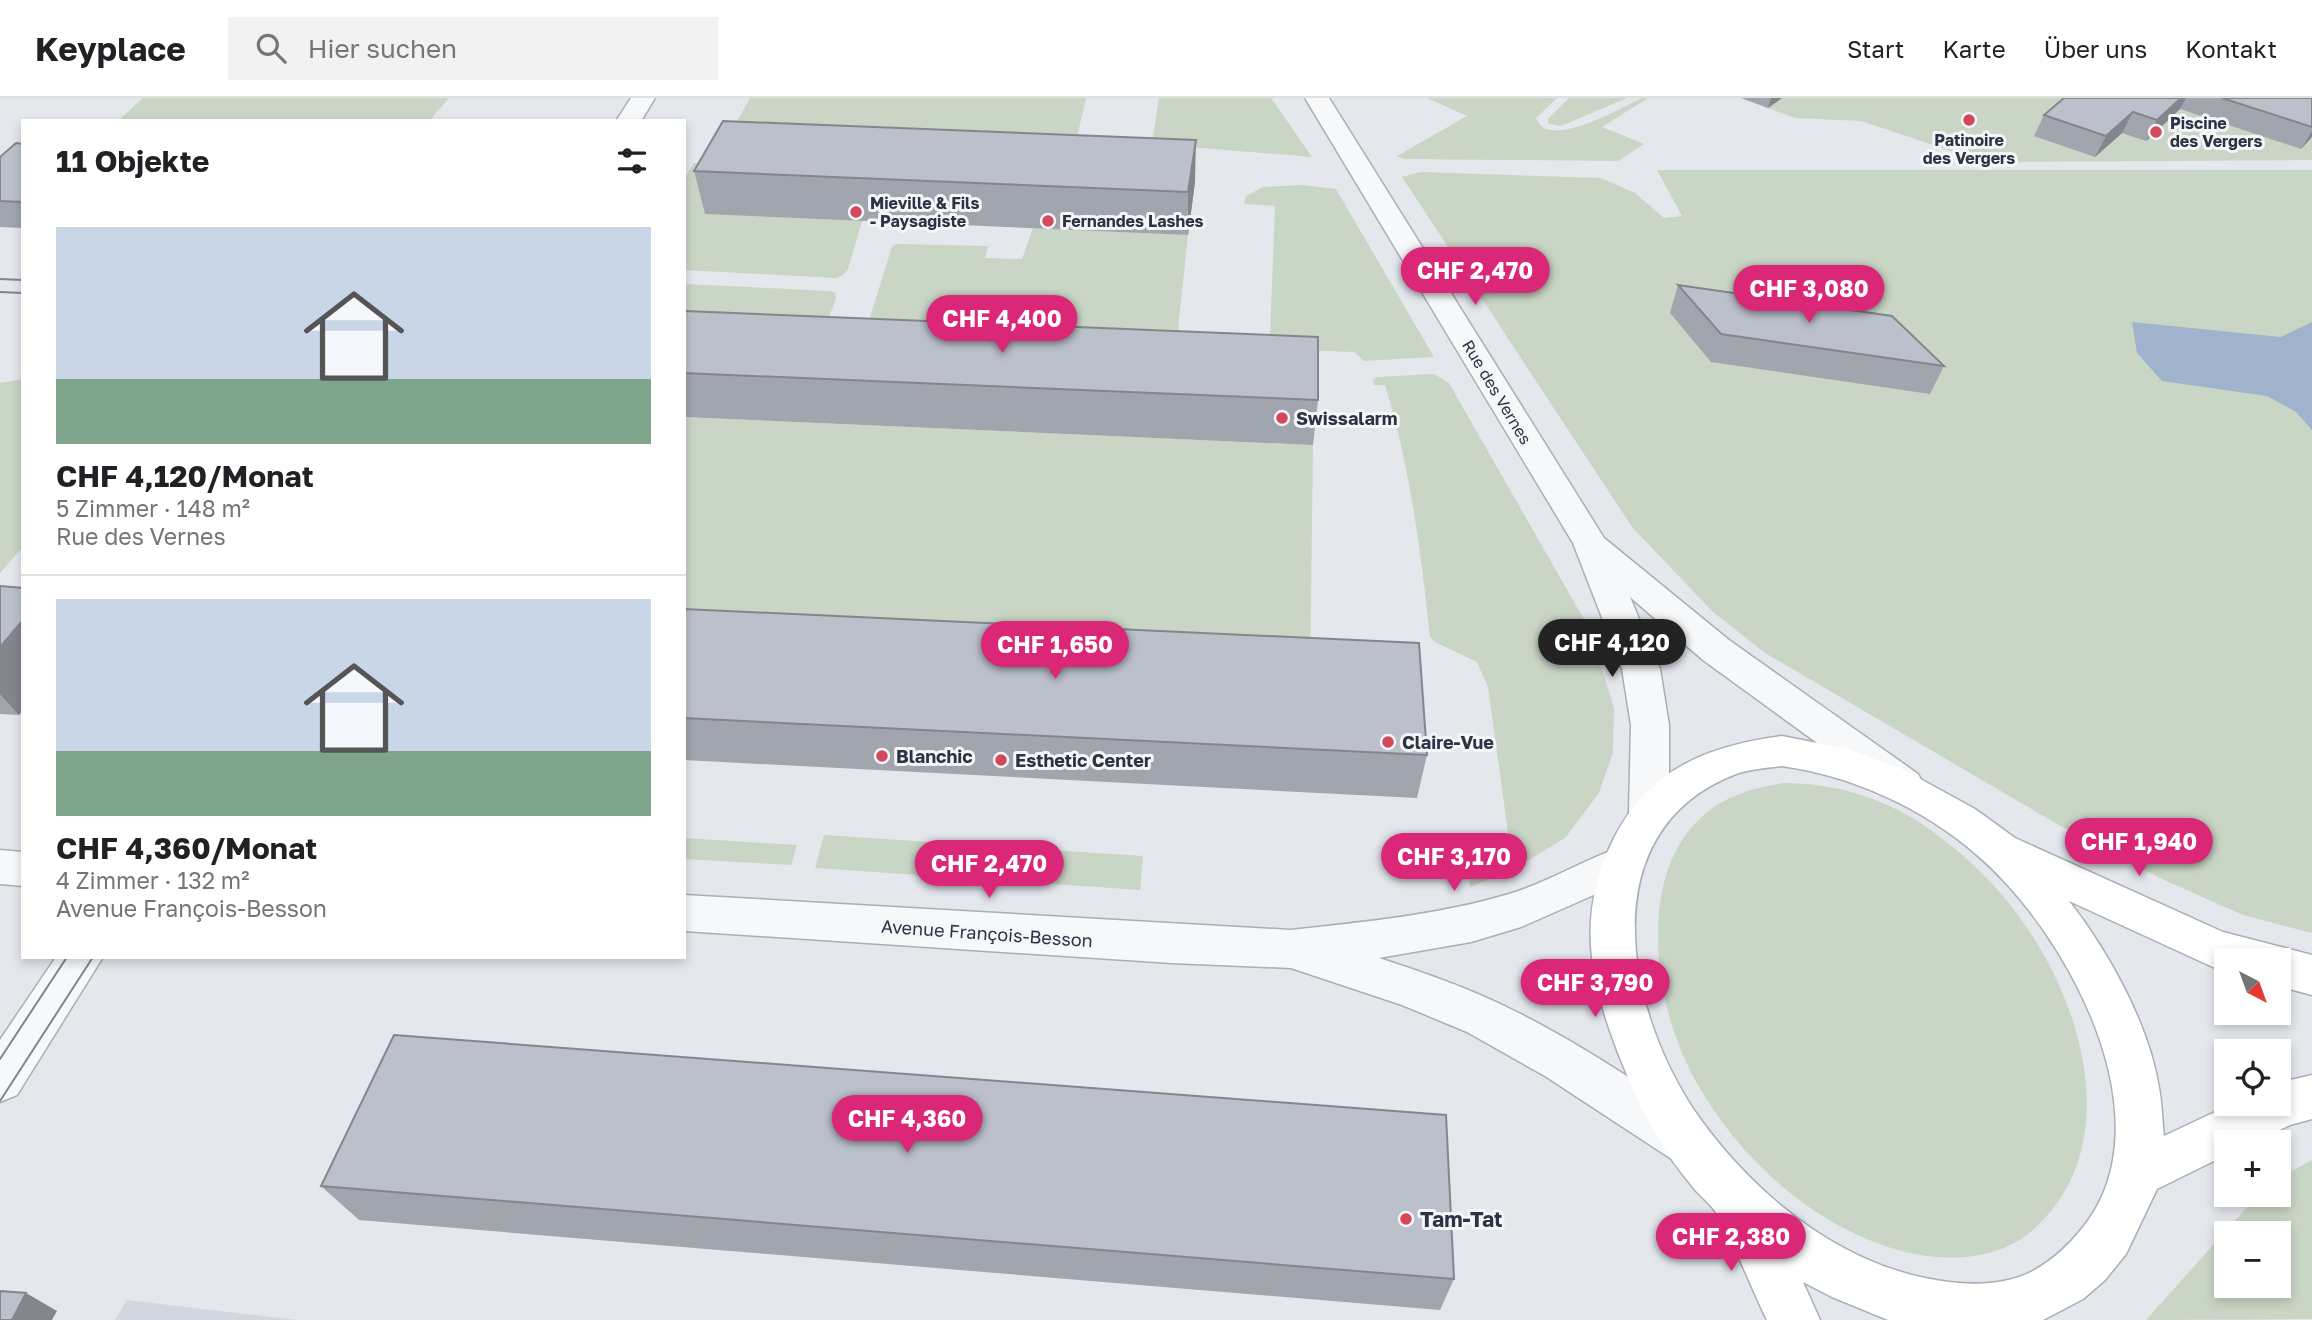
<!DOCTYPE html>
<html lang="de">
<head>
<meta charset="utf-8">
<style>
	body { margin:0; font-family:"Golos Text",sans-serif; background:#f2f2f2; color:#202124; height:100vh; display:flex; flex-direction:column; font-size:26px; white-space:nowrap }
	* { box-sizing:border-box; margin:0 }
	p { font-size:23px; color:#757577 }
	.icon { flex:none; width:38px; height:38px; fill:none; stroke:currentColor; stroke-width:2; stroke-linecap:round; stroke-linejoin:round }
	.map { position:relative; flex:1; overflow:hidden }
	.side { position:absolute; left:21px; top:21px; width:665px; height:840px; display:flex; flex-direction:column; background:#fff; border-radius:0px; box-shadow:0 4px 10px #0003 }
	.side>* { flex:none }
	.needle { width:46px; rotate:139deg }
	.buttons { position:absolute; left:2214px; top:850px; display:grid; gap:14px }
	.buttons a { display:grid; place-items:center; width:77px; height:77px; border-radius:0px; background:#fff; box-shadow:0 4px 10px #0003; font-size:35px }
	.price { position:absolute; translate:-50% -60px; padding:0 16px; border-radius:24px; background:#db2777; color:#fff; font-size:23px; line-height:46px; filter:drop-shadow(0 2px 4px #0008) }
	.price::after { content:''; position:absolute; left:50%; top:42px; width:21px; height:16px; margin-left:-10px; background:inherit; clip-path:polygon(0 0,100% 0,50% 100%) }
	.price.active { background:#222; color:#fff }
	ul { padding:0; list-style:none }
	li { display:grid; align-content:center; gap:14px; height:371px; padding:0 35px }
	li+li { border-top:2px solid #e0e0e0 }
	li span { display:grid; place-items:center; height:217px; border-radius:0px; color:#555 }
	li>.icon { margin-inline-start:auto }
	span .icon { width:126px; height:126px; fill:#fffc; stroke-width:1 }
	li b { font-size:30px }
	h2 { display:flex; justify-content:space-between; align-items:center; height:84px; padding:0 35px; font-size:30px }
	header { display:flex; align-items:center; gap:42px; box-sizing:border-box; height:98px; padding:0 35px; background:#fff; border-bottom:2px solid #e0e0e0 }
	header strong { font-size:33px }
	nav { display:flex; gap:38px; margin-inline-start:auto; font-size:24px }
	.search { width:490px; height:63px; background:#f2f2f2; display:flex; align-items:center; gap:18px; box-sizing:border-box; padding:0 24px; border-radius:0px; color:#757577; font-size:26px }
	.map>svg:first-child { display:block }
	.built { fill:#d2d6de }
	.green { fill:#c9d6c5; fill-rule:evenodd }
	.water { fill:#9fb4cc }
	.lines { fill:none; stroke-linecap:round; stroke-linejoin:round }
	.minor-casing { stroke:#a9aeb7; stroke-width:3 }
	.tertiary-casing { stroke:#a9aeb7; stroke-width:3 }
	.secondary-casing { stroke:#a9aeb7; stroke-width:3 }
	.minor { fill:#f7f8fa; fill-rule:evenodd }
	.tertiary { fill:#f7f8fa; fill-rule:evenodd }
	.secondary { fill:#fff; fill-rule:evenodd }
	.tram { stroke:#7d8696; stroke-width:2 }
	.wall { fill:#a1a5ae }
	.shaded-wall { fill:#83868d }
	.building { fill:#bbc0ca; stroke:#83868d; stroke-width:2 }
	.poi-dot { fill:#d1495b; stroke:#f4f6f9; stroke-width:2.5 }
	.labels { text-anchor:middle; dominant-baseline:central; stroke-width:6; stroke-linejoin:round; paint-order:stroke }
	.far-poi-label { font-size:16px; font-weight:bold; fill:#2b3445; stroke:#f4f6f9; text-anchor:start }
	.far-street-label { font-size:16px; fill:#2b3445; stroke:#f4f6f9 }
	.poi-label { font-size:18px; font-weight:bold; fill:#2b3445; stroke:#f4f6f9; text-anchor:start }
	.street-label { font-size:18px; fill:#2b3445; stroke:#f4f6f9 }
	.near-poi-label { font-size:21px; font-weight:bold; fill:#2b3445; stroke:#f4f6f9; text-anchor:start }
</style>
</head>
<body>
<header>
<strong>Keyplace</strong>
<div class="search"><svg class="icon" aria-label="search" viewBox="0 0 24 24"><circle cx="10" cy="10" r="6"/><path d="M15 15l6 6"/></svg>Hier suchen</div>
<nav><a>Start</a><a>Karte</a><a>Über uns</a><a>Kontakt</a></nav>
</header>
<div class="map">
<svg width="2312" height="1222" viewBox="0 0 2312 1222">
	<rect width="100%" height="100%" fill="#e4e7ec"/>
	<path class="built" d="M127,1202L297,1222H115Z"/>
	<g class="green">
		<path d="M143,0H449L429,23H118Z"/>
		<path d="M750,0H1086L1068,79L862,123L848,171L843,177L836,180L684,172V81L694,65H714Z"/>
		<path d="M1159,0H1271L1312,59L1152,46Z"/>
		<path d="M1427,0H1557L1536,20C1547,54 1622,9 1642,0H1648L1602,29L1644,46L1618,63L1404,61L1397,58L1467,18Z"/>
		<path d="M1569,0H1627L1561,28L1549,26L1548,21Z"/>
		<path d="M1741,0H2312V62L1984,64L1861,23L1795,20Z"/>
		<path d="M1657,72H2312V835L2243,817L2164,782L2057,726L1765,555L1713,514L1632,429L1402,79L1421,74L1601,80L1635,95L1664,120L1682,118Z"/>
		<path d="M1302,87L1336,91L1434,259L1364,263L1354,254L1294,252L1270,239L1275,108L1244,106L1246,98L1263,89Z"/>
		<path d="M1033,130L1188,137L1178,232L1142,231L1140,240L874,224L870,219L892,149L897,146L988,148L985,160L1022,161Z"/>
		<path d="M684,186L830,193L835,195L836,200L819,247L684,271Z"/>
		<path d="M1434,276L1449,285L1589,530L1614,610L1613,654L1599,695L1565,740L1514,771L1470,789L1468,763L1510,749L1488,589L1477,564L1435,544L1430,539C1421,453 1410,369 1385,287H1374L1372,282L1377,279Z"/>
		<path d="M23,281V449L0,475V285Z"/>
		<path d="M684,319L1313,347L1310,585L684,555Z"/>
		<path d="M1783,685C1838,685 1891,702 1935,735C1967,759 1997,787 2020,820C2083,905 2125,1048 2035,1130C2003,1160 1956,1164 1915,1156C1818,1136 1731,1056 1688,968C1653,897 1637,773 1705,716C1727,697 1755,690 1783,685Z"/>
		<path d="M824,737L1143,758L1140,792L815,770Z"/>
		<path d="M684,740L797,747L791,767L684,761Z"/>
		<path d="M2312,1062V1221L2146,1222L2258,1097H2278L2279,1080ZM2226,1136H2278V1188H2226Z"/>
	</g>
	<path class="water" d="M2132,224L2281,239L2312,224V332L2296,314L2267,298L2162,283L2137,255Z"/>
	<g class="lines">
		<defs>
			<g id="minor">
				<path d="M631,0H655L641,23H616Z"/>
				<path d="M1624,748L1639,753L1645,765L1639,777L1521,829L1471,844L1379,860C1419,873 1460,887 1498,905C1571,939 1637,985 1704,1028L1711,1044L1704,1060L1687,1067L1670,1060L1545,978L1467,934L1402,907L1291,870L1172,865L684,833V797L1291,832C1364,824 1439,817 1509,796C1549,784 1585,761 1624,748Z"/>
				<path d="M0,752L23,754V788L0,786Z"/>
				<path d="M56,859H103L17,997L0,1004V942Z"/>
			</g>
			<path id="tertiary" d="M1305,0H1329L1604,440L1729,542L1918,676L1924,687L1918,698L1904,703L1890,698L1703,562L1630,499L1660,571L1669,627V714L1663,726L1649,730L1635,726L1629,714L1631,627L1622,571L1573,445Z"/>
			<path id="secondary" d="M1782,638L1847,651L1902,671L1975,711L2015,740L2223,834L2312,857V897L2278,888V863H2226V873L2215,870L2069,803C2108,853 2149,926 2159,990C2162,1005 2162,1022 2164,1038L2232,1006H2278V985L2312,977V1021L2290,1027L2252,1045H2226V1057L2157,1091L2126,1156L2105,1182L2083,1201L2043,1222H1888L1832,1199L1803,1184L1820,1222H1767C1751,1190 1735,1146 1717,1116C1712,1108 1703,1100 1696,1093C1685,1079 1673,1065 1664,1050C1647,1024 1634,994 1622,965C1591,887 1574,820 1614,740C1650,670 1708,648 1782,638ZM1782,668C1853,678 1923,710 1977,757C2066,833 2169,1020 2084,1128C2069,1147 2052,1163 2031,1174C1998,1190 1959,1187 1925,1180C1834,1161 1755,1096 1701,1022C1627,920 1587,733 1736,676C1750,671 1767,670 1782,668Z"/>
		</defs>
		<use href="#minor" class="minor-casing"/>
		<use href="#tertiary" class="tertiary-casing"/>
		<use href="#secondary" class="secondary-casing"/>
		<use href="#minor" class="minor"/>
		<use href="#tertiary" class="tertiary"/>
		<use href="#secondary" class="secondary"/>
		<g class="tram">
			<path d="M0,181L23,182"/>
			<path d="M0,194L23,195"/>
			<path d="M0,961L67,859"/>
			<path d="M0,1003L93,859"/>
		</g>
	</g>
	<g class="wall">
		<path d="M1741,0H1782L1768,10Z"/>
		<path d="M2064,0H2312V39L2301,51L2180,11L2146,43L2122,35L2095,59L2034,38L2044,17Z"/>
		<path d="M23,46V130L0,129V59Z"/>
		<path d="M694,73L1195,84L1188,137L705,116Z"/>
		<path d="M1678,187L1944,268L1930,296L1711,264L1670,215Z"/>
		<path d="M684,213L1318,302L1313,347L684,319Z"/>
		<path d="M0,488L23,490V612L19,617L0,616Z"/>
		<path d="M684,511L1427,657L1417,700L684,662Z"/>
		<path d="M321,1088L1454,1181L1440,1212L359,1122Z"/>
	</g>
	<g class="shaded-wall">
		<path d="M1771,0H1782L1768,10Z"/>
		<path d="M2181,0H2186L2180,11L2146,43L2157,22Z"/>
		<path d="M2133,14L2122,35L2095,59L2106,38Z"/>
		<path d="M2312,33V39L2301,51Z"/>
		<path d="M1196,42L1195,84L1188,137V94Z"/>
		<path d="M23,522V612L19,617L0,596V549Z"/>
		<path d="M26,1195L57,1213L52,1222H12Z"/>
	</g>
	<g class="building">
		<path d="M2064,0H2181L2157,22L2133,14L2106,38L2044,17Z"/>
		<path d="M2222,0H2312V29Z"/>
		<path d="M723,23L1196,42L1188,94L694,73Z"/>
		<path d="M16,45L23,46V104L0,103V59Z"/>
		<path d="M1678,187L1892,218L1944,268L1721,236Z"/>
		<path d="M684,213L1318,239V302L684,275Z"/>
		<path d="M0,488L23,490V522L0,549Z"/>
		<path d="M684,511L1419,545L1427,657L684,620Z"/>
		<path d="M394,937L1446,1017L1454,1181L321,1088Z"/>
		<path d="M0,1193L26,1195L12,1222H0Z"/>
	</g>
	<g class="poi-dot">
		<circle cx="1969" cy="22" r="7"/>
		<circle cx="2156" cy="34" r="7"/>
		<circle cx="856" cy="114" r="7"/>
		<circle cx="1048" cy="123" r="7"/>
		<circle cx="1282" cy="320" r="7"/>
		<circle cx="1388" cy="644" r="7"/>
		<circle cx="882" cy="658" r="7"/>
		<circle cx="1001" cy="662" r="7"/>
		<circle cx="1406" cy="1121" r="7"/>
	</g>
	<g class="labels">
		<g class="far-poi-label">
			<text x="2170" y="25">Piscine<tspan x="2170" dy="18">des Vergers</tspan></text>
			<text x="1969" y="42" text-anchor="middle">Patinoire<tspan x="1969" dy="18">des Vergers</tspan></text>
			<text x="870" y="105">Mieville &amp; Fils<tspan x="870" dy="18">- Paysagiste</tspan></text>
			<text x="1062" y="123">Fernandes Lashes</text>
		</g>
		<g class="far-street-label">
			<text transform="translate(1497 294) rotate(59)">Rue des Vernes</text>
		</g>
		<g class="poi-label">
			<text x="1296" y="320">Swissalarm</text>
			<text x="1402" y="644">Claire-Vue</text>
			<text x="896" y="658">Blanchic</text>
			<text x="1015" y="662">Esthetic Center</text>
		</g>
		<g class="street-label">
			<text transform="translate(987 835) rotate(4)">Avenue François-Besson</text>
		</g>
		<g class="near-poi-label">
			<text x="1420" y="1121">Tam-Tat</text>
		</g>
	</g>
</svg>
<div class="buttons">
<a><svg class="needle" viewBox="-14 -14 28 28"><path d="M0-13l5 13h-10z" fill="#e53935"/><path d="M0 13l5-13h-10z" fill="#757577"/></svg></a>
<a><svg class="icon" aria-label="locate" viewBox="0 0 24 24"><circle cx="12" cy="12" r="6"/><path d="M12 2v4M12 18v4M2 12h4M18 12h4"/></svg></a>
<a>+</a>
<a>−</a>
</div>
<b class="price" style="left:1475px;top:209px">CHF 2,470</b>
<b class="price" style="left:1809px;top:227px">CHF 3,080</b>
<b class="price" style="left:1002px;top:257px">CHF 4,400</b>
<b class="price active" style="left:1612px;top:581px">CHF 4,120</b>
<b class="price" style="left:1055px;top:583px">CHF 1,650</b>
<b class="price" style="left:2139px;top:780px">CHF 1,940</b>
<b class="price" style="left:1454px;top:795px">CHF 3,170</b>
<b class="price" style="left:989px;top:802px">CHF 2,470</b>
<b class="price" style="left:1595px;top:921px">CHF 3,790</b>
<b class="price" style="left:907px;top:1057px">CHF 4,360</b>
<b class="price" style="left:1731px;top:1175px">CHF 2,380</b>
<section class="side">
<h2>11 Objekte<svg class="icon" aria-label="filters" viewBox="0 0 24 24"><path d="M4 7h16M4 17h16"/><circle cx="9" cy="7" r="2"/><circle cx="15" cy="17" r="2"/></svg></h2>
<ul>
<li><span style="background:linear-gradient(#c9d6e8 70%,#7fa58c 0)"><svg class="icon" aria-label="home" viewBox="0 0 24 24"><path d="M3 11l9-7 9 7M6 9v11h12V9"/></svg></span><div><b>CHF 4,120/Monat</b><p>5 Zimmer · 148 m²</p><p>Rue des Vernes</p></div></li>
<li><span style="background:linear-gradient(#c9d6e8 70%,#7fa58c 0)"><svg class="icon" aria-label="home" viewBox="0 0 24 24"><path d="M3 11l9-7 9 7M6 9v11h12V9"/></svg></span><div><b>CHF 4,360/Monat</b><p>4 Zimmer · 132 m²</p><p>Avenue François-Besson</p></div></li>
</ul>
</section>
</div>
</body>
</html>
